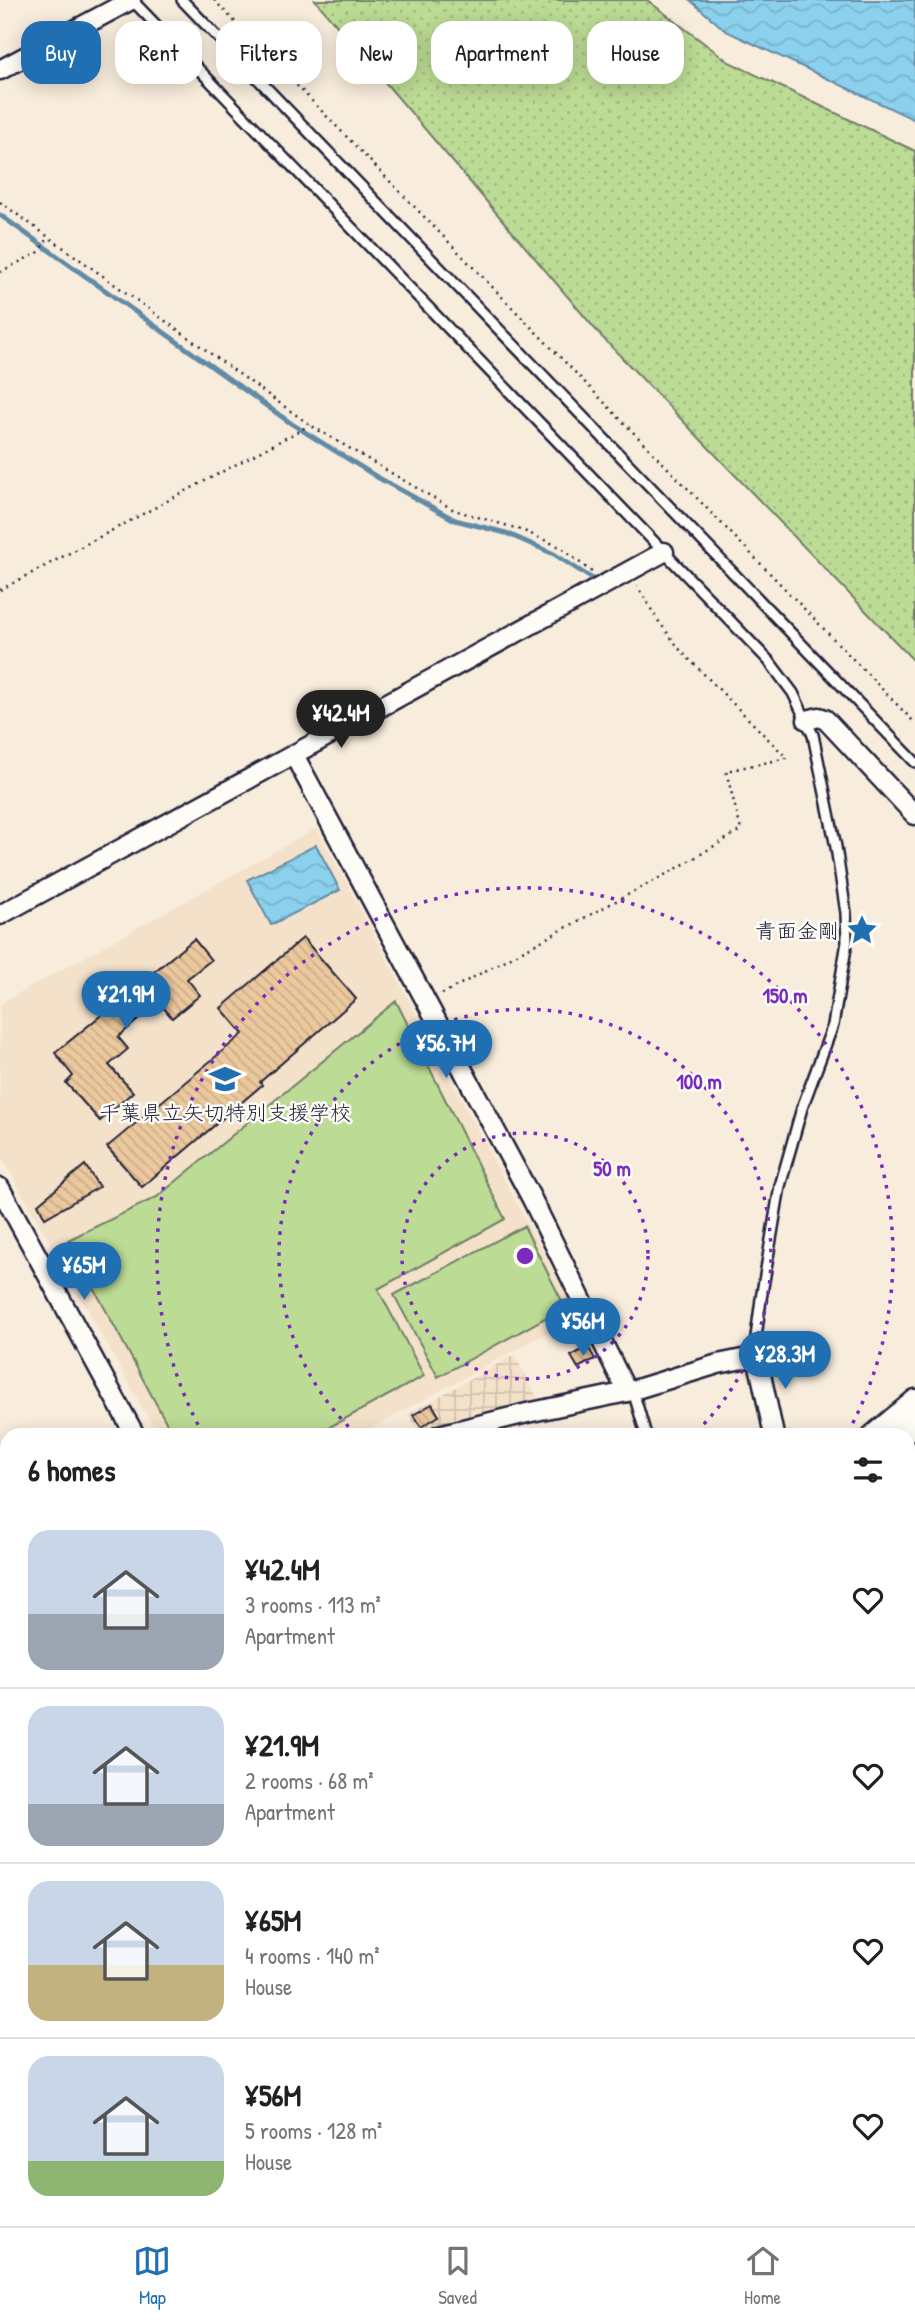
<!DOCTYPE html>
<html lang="en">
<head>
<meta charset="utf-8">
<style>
	body { margin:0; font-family:"Patrick Hand","Klee One",sans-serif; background:#f2f2f2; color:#202124; height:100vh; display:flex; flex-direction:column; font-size:26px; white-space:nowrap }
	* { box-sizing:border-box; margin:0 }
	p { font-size:23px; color:#757577 }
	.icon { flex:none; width:38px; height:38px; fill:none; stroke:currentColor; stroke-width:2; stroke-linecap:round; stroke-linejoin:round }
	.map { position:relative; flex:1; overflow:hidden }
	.side { position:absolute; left:0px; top:1428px; width:915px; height:798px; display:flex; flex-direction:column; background:#fff; border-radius:21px 21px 0 0; box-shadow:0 4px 18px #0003 }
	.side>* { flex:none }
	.banner { position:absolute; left:21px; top:21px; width:873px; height:63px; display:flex; gap:14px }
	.price { position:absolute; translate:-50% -60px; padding:0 16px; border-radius:24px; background:#1f6fb2; color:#fff; font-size:23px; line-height:46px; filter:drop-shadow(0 2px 4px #0008) }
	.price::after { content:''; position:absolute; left:50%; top:42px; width:21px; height:16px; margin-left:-10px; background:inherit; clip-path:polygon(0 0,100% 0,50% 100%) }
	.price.active { background:#222; color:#fff }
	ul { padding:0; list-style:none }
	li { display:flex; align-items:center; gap:21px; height:175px; padding:0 28px }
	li+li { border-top:2px solid #e0e0e0 }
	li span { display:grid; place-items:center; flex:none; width:196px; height:140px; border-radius:21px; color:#555 }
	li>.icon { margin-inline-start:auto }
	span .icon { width:84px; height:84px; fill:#fffc; stroke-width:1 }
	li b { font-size:30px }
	h2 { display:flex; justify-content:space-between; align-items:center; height:84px; padding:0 28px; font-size:30px }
	.tag { padding:0 24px; border-radius:21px; background:#fff; box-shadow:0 4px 18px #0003; font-size:24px; line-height:63px }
	.tag.active { background:#1f6fb2; color:#fff }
	.dock { display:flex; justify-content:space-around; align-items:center; height:98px; border-top:2px solid #e0e0e0; background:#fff; font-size:19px; color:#757577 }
	.dock a { display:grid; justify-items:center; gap:4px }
	.dock .active { color:#1f6fb2 }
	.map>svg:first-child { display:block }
	.built { fill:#f4e1c9 }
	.industrial { fill:url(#industrial-grid) }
	.grass { fill:url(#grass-dots); stroke:#6f7e68; stroke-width:2 }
	.pitch { fill:#bcdb94; stroke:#6f7e68; stroke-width:2 }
	.water { fill:url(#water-waves); stroke:#618aa5; stroke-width:2 }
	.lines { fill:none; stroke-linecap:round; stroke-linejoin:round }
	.stream { stroke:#618aa5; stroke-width:5 }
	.building { fill:url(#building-back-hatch); stroke:#22223b; stroke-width:2 }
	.service-casing { stroke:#22223b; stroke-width:14 }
	.minor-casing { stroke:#22223b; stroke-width:23 }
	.trunk-casing { stroke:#22223b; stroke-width:33 }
	.path { stroke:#22223b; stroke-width:2.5; stroke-dasharray:2 5; stroke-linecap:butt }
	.service { stroke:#fdfcf7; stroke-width:9 }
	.minor { stroke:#fdfcf7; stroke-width:18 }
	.trunk { stroke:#fdfcf7; stroke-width:28 }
	.rail { stroke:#22223b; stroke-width:5; stroke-dasharray:10 5; stroke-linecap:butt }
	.ring { fill:none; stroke:#7b2cbf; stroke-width:3.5; stroke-dasharray:3.5 7 }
	.labels { text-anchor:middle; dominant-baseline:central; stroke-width:5; stroke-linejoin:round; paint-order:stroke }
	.poi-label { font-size:21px; fill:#22223b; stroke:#fdfcf7; text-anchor:end }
	.centre { fill:#7b2cbf; stroke:#fdfcf7; stroke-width:3.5 }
	.ring-label { font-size:21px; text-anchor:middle; font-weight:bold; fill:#7b2cbf; stroke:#fdfcf7; stroke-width:5; stroke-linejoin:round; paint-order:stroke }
</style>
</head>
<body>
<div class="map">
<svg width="915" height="2226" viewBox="0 0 915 2226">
	<defs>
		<pattern id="industrial-grid" width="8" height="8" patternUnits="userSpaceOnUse" patternTransform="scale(1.75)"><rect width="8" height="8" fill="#f4e1c9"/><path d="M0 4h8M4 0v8" fill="none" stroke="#d1c1ae"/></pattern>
		<pattern id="grass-dots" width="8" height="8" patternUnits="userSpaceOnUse" patternTransform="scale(1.75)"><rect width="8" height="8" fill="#bcdb94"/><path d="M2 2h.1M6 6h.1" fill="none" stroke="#a1bc80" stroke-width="1.8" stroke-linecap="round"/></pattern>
		<pattern id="water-waves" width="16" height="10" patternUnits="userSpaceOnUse" patternTransform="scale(1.75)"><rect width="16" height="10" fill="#8bd0ec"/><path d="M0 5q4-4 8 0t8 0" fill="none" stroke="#78b2cb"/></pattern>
		<pattern id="building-back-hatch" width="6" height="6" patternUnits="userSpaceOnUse" patternTransform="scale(1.75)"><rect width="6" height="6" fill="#ecc89d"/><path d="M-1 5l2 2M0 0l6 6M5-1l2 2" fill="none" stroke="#caac88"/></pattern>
	</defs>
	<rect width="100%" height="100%" fill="#f8ecdc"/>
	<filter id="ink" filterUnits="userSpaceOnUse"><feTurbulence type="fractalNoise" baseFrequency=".0143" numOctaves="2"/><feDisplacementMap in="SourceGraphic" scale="14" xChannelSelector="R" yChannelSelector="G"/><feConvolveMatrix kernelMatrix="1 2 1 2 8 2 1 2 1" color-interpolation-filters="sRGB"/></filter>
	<g filter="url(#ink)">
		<path class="built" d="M317,828L577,1316L359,1435H158L0,1154V1004Z"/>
		<path class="industrial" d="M514,1355L539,1401L419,1431L408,1414Z"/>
		<path class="grass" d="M315,0H647L729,62L915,151V662L602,337Z"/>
		<g class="pitch">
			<path d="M396,1001L505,1219L378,1289L424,1376L315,1435H173L68,1240L157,1197Z"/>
			<path d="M524,1226L565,1307L438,1377L394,1295Z"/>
		</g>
		<g class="water">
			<path d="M690,0H915V120L726,31Z"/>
			<path d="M316,845L340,890L271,925L247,880Z"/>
		</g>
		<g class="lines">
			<path class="stream" d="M0,215L292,424L377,477L455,520L506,533L554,554L594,580"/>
		</g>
		<g class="building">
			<path d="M303,938L356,999L260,1082L262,1085L142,1187L107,1147L243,1034L221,1008Z"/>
			<path d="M194,939L211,960L187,979L200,995L172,1018L159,1002L118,1037L128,1049L109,1065L133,1092L100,1121L66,1083L73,1076L55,1053Z"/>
			<path d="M85,1165L99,1187L45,1218L38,1204Z"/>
			<path d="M588,1347L595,1359L578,1368L571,1356Z"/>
			<path d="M432,1404L439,1416L421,1427L413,1415Z"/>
		</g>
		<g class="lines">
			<defs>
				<g id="service">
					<path d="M132,0L769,661L793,693L813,735L836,847L846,913L847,942L833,1025L802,1108L780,1186L761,1299L756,1337L757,1356"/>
					<path d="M182,0L915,762"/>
					<path d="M633,1391L646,1435"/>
					<path d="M570,2219V2226"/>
					<path d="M624,2219V2226"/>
				</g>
				<g id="minor">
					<path d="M0,70L131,0"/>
					<path d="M807,720L819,717L825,719L915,815"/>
					<path d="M294,755L532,1199L627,1392"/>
					<path d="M0,915L664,552"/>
					<path d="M0,1188L135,1435"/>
					<path d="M439,1435L527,1413L627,1392L718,1364L757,1356L774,1435"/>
					<path d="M872,1435L915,1399"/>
					<path d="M908,1464L915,1458"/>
					<path d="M0,1641L7,1637"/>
					<path d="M908,1808L915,1801"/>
					<path d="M908,1987H915"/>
					<path d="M792,2219V2226"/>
					<path d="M893,2219L895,2226"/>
					<path d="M322,2226L331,2219"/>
					<path d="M664,2226L686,2219"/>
				</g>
				<g id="trunk">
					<path d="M896,1435L915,1419"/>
					<path d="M110,2226L114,2219"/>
					<path d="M142,2226L147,2219"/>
				</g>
			</defs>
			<use href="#service" class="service-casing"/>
			<use href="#minor" class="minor-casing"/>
			<use href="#trunk" class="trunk-casing"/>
			<g class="path">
				<path d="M214,0L915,723"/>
				<path d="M0,202L310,425L454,510L522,530L560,547L593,573"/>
				<path d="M0,272L39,252L48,238"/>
				<path d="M0,590L310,425"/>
				<path d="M442,994L674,870L741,830L726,771L787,758L681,651L657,619L637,586"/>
				<path d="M0,1962L7,1958"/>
				<path d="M76,2226L81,2219"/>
				<path d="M176,2226L180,2219"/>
			</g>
			<use href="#service" class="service"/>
			<use href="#minor" class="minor"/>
			<use href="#trunk" class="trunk"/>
			<g class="rail">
				<path d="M908,1649L915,1643"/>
				<path d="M908,1726L915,1719"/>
				<path d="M908,1743L915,1736"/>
				<path d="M375,2226L384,2219"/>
				<path d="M391,2226L400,2219"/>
			</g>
		</g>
	</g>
	<g class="ring">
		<circle cx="525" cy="1256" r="123"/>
		<path d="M356 1434A246 246 0 1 1 694 1434"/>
		<path d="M203 1434A368 368 0 1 1 847 1434"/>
	</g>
	<defs>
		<symbol id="sight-bare" viewBox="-9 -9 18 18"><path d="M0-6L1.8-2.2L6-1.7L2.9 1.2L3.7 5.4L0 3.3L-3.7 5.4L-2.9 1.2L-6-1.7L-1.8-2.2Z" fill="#1f6fb2" stroke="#fdfcf7" stroke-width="2.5" paint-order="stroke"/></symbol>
		<symbol id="school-bare" viewBox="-9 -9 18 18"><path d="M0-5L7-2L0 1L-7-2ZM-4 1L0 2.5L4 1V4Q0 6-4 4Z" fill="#1f6fb2" stroke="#fdfcf7" stroke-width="2.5" paint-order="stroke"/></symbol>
	</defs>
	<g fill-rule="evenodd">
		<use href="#sight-bare" x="840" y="908" width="44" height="44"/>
		<use href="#school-bare" x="203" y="1057" width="44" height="44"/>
	</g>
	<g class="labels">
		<g class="poi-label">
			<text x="839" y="930">青面金剛</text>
			<text x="225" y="1112" text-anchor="middle">千葉県立矢切特別支援学校</text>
		</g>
	</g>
	<circle cx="525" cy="1256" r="10" class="centre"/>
	<g class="ring-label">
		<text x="785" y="1003">150 m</text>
		<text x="699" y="1089">100 m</text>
		<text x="612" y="1176">50 m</text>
	</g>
</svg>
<b class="price active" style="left:341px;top:750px">¥42.4M</b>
<b class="price" style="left:126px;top:1031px">¥21.9M</b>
<b class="price" style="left:446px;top:1080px">¥56.7M</b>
<b class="price" style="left:84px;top:1302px">¥65M</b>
<b class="price" style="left:583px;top:1358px">¥56M</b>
<b class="price" style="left:785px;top:1391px">¥28.3M</b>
<div class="banner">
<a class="tag active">Buy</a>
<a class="tag">Rent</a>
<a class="tag">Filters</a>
<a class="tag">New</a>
<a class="tag">Apartment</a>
<a class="tag">House</a>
</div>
<section class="side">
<h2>6 homes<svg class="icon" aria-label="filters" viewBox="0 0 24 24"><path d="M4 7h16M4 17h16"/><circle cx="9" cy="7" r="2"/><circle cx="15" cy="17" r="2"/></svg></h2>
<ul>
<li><span style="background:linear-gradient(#c9d6e8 60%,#9aa5b1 0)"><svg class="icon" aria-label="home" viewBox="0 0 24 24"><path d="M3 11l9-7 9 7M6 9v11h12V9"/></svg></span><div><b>¥42.4M</b><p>3 rooms · 113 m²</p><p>Apartment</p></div><svg class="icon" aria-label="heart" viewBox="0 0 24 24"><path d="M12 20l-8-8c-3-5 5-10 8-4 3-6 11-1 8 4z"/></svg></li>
<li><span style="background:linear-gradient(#c9d6e8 70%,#9aa5b1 0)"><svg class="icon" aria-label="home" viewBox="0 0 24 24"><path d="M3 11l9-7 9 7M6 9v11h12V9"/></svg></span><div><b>¥21.9M</b><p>2 rooms · 68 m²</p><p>Apartment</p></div><svg class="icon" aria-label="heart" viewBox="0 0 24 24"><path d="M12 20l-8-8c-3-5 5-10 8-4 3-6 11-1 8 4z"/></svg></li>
<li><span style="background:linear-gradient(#c9d6e8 60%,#c2b280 0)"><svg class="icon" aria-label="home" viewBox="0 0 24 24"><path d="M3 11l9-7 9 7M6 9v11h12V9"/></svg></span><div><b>¥65M</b><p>4 rooms · 140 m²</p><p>House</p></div><svg class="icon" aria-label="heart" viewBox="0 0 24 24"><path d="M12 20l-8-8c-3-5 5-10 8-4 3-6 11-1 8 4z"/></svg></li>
<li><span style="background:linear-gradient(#c9d6e8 75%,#8fb573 0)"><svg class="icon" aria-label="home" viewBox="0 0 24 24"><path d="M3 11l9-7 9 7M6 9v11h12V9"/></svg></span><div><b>¥56M</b><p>5 rooms · 128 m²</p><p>House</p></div><svg class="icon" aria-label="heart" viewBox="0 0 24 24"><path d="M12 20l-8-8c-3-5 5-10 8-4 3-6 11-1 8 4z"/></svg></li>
</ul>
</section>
</div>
<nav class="dock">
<a class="active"><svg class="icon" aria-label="map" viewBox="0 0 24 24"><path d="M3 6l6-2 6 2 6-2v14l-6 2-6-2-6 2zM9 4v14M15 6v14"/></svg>Map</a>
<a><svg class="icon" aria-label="saved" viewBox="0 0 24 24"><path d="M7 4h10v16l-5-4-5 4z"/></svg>Saved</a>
<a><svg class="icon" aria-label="home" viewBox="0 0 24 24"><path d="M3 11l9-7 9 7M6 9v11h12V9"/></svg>Home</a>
</nav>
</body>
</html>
